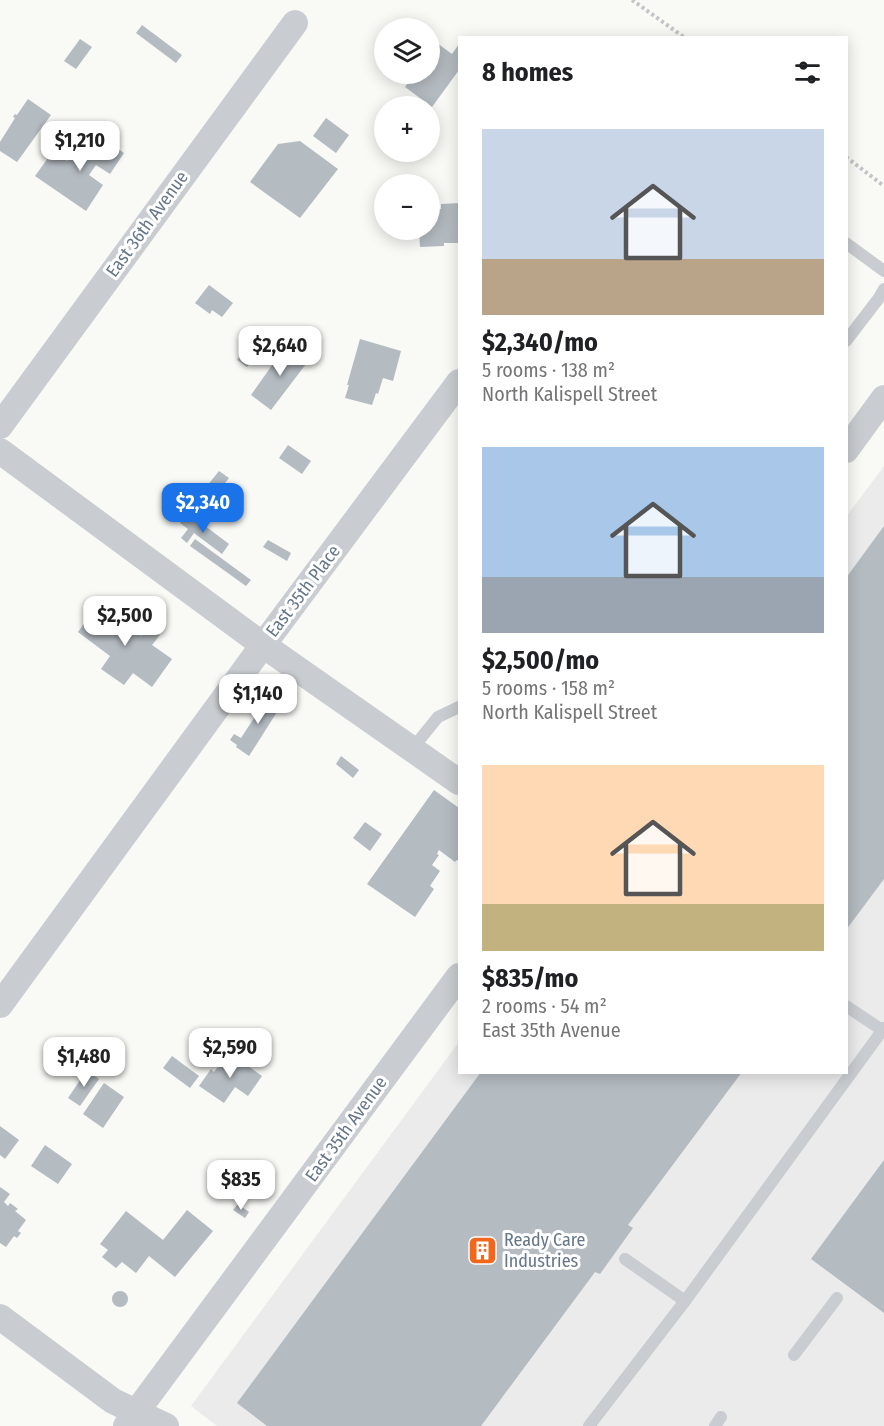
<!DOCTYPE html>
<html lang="en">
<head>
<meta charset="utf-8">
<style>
	body { margin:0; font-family:"Fira Sans Condensed",sans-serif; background:#f6f6f6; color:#202124; height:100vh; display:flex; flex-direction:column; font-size:22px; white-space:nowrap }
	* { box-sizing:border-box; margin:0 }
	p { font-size:20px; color:#757577 }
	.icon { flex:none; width:33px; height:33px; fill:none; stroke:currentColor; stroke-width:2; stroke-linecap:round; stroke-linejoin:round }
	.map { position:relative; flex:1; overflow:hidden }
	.drawer { position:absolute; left:458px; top:36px; width:390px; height:1038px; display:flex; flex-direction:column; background:#fff; border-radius:0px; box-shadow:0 3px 15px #0003 }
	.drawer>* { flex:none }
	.buttons { position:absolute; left:374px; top:18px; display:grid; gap:12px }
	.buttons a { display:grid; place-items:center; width:66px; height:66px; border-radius:50%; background:#fff; box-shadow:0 3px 15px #0003; font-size:30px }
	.price { position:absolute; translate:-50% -51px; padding:0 14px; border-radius:12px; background:#fff; color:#222; font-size:20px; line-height:39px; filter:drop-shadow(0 2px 3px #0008) }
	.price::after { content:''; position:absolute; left:50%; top:36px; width:18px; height:14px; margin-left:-9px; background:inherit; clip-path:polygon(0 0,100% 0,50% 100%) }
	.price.current { background:#1a73e8; color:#fff }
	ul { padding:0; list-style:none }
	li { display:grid; align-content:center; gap:12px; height:318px; padding:0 24px }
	li span { display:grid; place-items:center; height:186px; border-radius:0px; color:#555 }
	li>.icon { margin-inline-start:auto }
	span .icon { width:108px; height:108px; fill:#fffc; stroke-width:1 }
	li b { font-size:26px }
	h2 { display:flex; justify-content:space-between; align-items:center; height:72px; padding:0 24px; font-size:26px }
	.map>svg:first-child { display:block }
	.built { fill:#eaebea }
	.building { fill:#b4bbc1 }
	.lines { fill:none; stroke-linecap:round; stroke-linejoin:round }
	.path { stroke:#c2c4c7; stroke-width:4; stroke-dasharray:3 3; stroke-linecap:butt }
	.service { stroke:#c9ccd0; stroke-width:12 }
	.minor { stroke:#c9ccd0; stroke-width:26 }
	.labels { text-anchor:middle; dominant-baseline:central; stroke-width:6; stroke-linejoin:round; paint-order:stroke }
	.street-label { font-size:18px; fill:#65768a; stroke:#fff }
	.poi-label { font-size:18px; fill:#65768a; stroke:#fff; text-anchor:start }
</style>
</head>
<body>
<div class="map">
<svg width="884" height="1426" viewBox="0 0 884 1426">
	<rect width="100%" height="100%" fill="#f9f9f6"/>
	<path class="built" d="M884,466V1426H217L191,1406L459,1042V1072H846V517Z"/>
	<g class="building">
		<path d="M142,25L182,55L176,63L136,33Z"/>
		<path d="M80,39L92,47L76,69L64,61Z"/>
		<path d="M437,43L452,54L459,44V70L432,107L405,87L414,74H429V54Z"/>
		<path d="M28,99L51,115L17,162L0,151V142L15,118L13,117L15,114L17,115Z"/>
		<path d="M326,118L349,135L336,153L313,136Z"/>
		<path d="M100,136L124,153L110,174L96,165L89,175L103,185L86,211L35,176L53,151L67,161L77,147L88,155Z"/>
		<path d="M300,141L338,169L300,218L250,182L278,144Z"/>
		<path d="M459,203V243H444V246L420,247L419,230H429V209H441V204Z"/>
		<path d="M209,285L233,303L222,317L212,310L210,314L195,303Z"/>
		<path d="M360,339L401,351L393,381L383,378L378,394L376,393L372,405L345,398L349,385H347Z"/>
		<path d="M287,344L309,360L271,410L251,395Z"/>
		<path d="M244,350L254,358L247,367L237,360Z"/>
		<path d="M288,445L311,461L302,474L279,458Z"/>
		<path d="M219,471L229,478L217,493L207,486Z"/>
		<path d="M188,513L229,544L222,554L194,533L187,543L181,538L188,529L180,523Z"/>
		<path d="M884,526V879L846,930V578Z"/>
		<path d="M195,539L251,580L246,586L190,546Z"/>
		<path d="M268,540L291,553L287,561L263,547Z"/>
		<path d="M100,601L135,626L133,630L141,636L148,626L160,635L152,645L172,659L152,687L133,673L124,685L101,669L110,656L78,632Z"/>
		<path d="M271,692L284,701L249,756L236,747L237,745L230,740L234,734L241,738Z"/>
		<path d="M341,756L359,770L353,778L336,764Z"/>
		<path d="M434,790L459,808V861L457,860L455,862L439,850L437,854L439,855L432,865L440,871L430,886L434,889L415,917L367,884Z"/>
		<path d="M365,822L382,834L370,851L353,838Z"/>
		<path d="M229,1052L262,1076L248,1096L235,1087L224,1103L199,1086L211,1069L214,1072Z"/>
		<path d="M172,1056L199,1076L190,1088L163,1068Z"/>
		<path d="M87,1070L99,1079L80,1106L68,1098Z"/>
		<path d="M481,1072H742L628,1225L633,1228L600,1274L595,1272L481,1426H267L237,1403Z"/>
		<path d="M104,1083L124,1097L103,1128L83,1114Z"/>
		<path d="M0,1126L19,1140L5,1159L0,1155Z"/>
		<path d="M45,1145L72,1164L58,1184L31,1166Z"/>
		<path d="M884,1160V1313L811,1259Z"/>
		<path d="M0,1187L10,1194L4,1202L8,1206L10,1203L18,1209L15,1211L26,1220L18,1231L21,1233L17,1238L14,1236L6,1247L0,1243Z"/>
		<path d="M238,1204L249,1212L245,1218L233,1210Z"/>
		<path d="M187,1210L213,1231L175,1277L149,1256L136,1273L122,1262L116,1268L102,1257L108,1250L100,1244L126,1211L163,1240Z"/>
		<circle cx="120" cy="1299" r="8"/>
	</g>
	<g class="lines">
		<g class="path">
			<path d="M632,0L685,38"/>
			<path d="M846,157L884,186"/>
		</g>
		<g class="service">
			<path d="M846,243L884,271"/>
			<path d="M846,341L879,298L884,289"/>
			<path d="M412,749L438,717L459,707"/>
			<path d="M846,1006L882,1030"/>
			<path d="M625,1259L685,1301"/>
			<path d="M794,1355L837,1298"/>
			<path d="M589,1426L685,1301L884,1028"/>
			<path d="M715,1426L721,1417"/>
		</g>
		<g class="minor">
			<path d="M0,426L295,23"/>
			<path d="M846,450L884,398"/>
			<path d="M0,451L263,645L459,782"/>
			<path d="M0,1005L263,645L459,382"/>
			<path d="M0,1317L113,1401L166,1426"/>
			<path d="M126,1426L459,976"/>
		</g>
	</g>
	<defs>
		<symbol id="building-square" viewBox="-11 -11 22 22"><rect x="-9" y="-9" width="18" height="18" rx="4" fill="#f3671d" stroke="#fff"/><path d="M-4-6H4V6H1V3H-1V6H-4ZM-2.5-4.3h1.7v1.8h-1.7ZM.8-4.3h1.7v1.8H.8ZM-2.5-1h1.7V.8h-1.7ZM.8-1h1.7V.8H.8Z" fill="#fff"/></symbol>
	</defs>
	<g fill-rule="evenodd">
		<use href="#building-square" x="466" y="1234" width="33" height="33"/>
	</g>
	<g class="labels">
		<g class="street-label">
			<text transform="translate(147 224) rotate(-54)">East 36th Avenue</text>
			<text transform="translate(303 591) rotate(-53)">East 35th Place</text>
			<text transform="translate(346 1129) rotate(-54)">East 35th Avenue</text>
		</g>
		<g class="poi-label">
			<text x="504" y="1240">Ready Care<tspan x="504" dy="21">Industries</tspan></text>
		</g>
	</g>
</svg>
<div class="buttons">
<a><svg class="icon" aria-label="layers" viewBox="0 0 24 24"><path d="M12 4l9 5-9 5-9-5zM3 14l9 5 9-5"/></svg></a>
<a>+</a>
<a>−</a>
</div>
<b class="price" style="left:80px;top:172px">$1,210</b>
<b class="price" style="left:280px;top:377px">$2,640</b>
<b class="price current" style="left:203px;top:534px">$2,340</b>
<b class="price" style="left:125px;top:647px">$2,500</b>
<b class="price" style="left:258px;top:725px">$1,140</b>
<b class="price" style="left:230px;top:1079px">$2,590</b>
<b class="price" style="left:84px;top:1088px">$1,480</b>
<b class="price" style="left:241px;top:1211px">$835</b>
<section class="drawer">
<h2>8 homes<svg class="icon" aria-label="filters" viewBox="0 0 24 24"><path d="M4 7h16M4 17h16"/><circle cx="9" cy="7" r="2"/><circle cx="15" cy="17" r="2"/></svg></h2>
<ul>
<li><span style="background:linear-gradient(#c9d6e8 70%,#b9a48a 0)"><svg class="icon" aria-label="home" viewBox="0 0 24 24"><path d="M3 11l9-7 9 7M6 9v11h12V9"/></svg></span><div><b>$2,340/mo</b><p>5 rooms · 138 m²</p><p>North Kalispell Street</p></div></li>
<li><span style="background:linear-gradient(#a9c7e8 70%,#9aa5b1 0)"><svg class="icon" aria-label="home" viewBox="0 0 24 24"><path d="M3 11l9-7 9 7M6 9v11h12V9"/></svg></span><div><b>$2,500/mo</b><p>5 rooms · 158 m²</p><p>North Kalispell Street</p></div></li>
<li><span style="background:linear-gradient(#ffd9b3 75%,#c2b280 0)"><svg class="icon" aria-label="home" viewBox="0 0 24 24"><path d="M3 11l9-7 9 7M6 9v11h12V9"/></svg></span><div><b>$835/mo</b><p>2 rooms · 54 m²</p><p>East 35th Avenue</p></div></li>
</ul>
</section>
</div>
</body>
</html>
